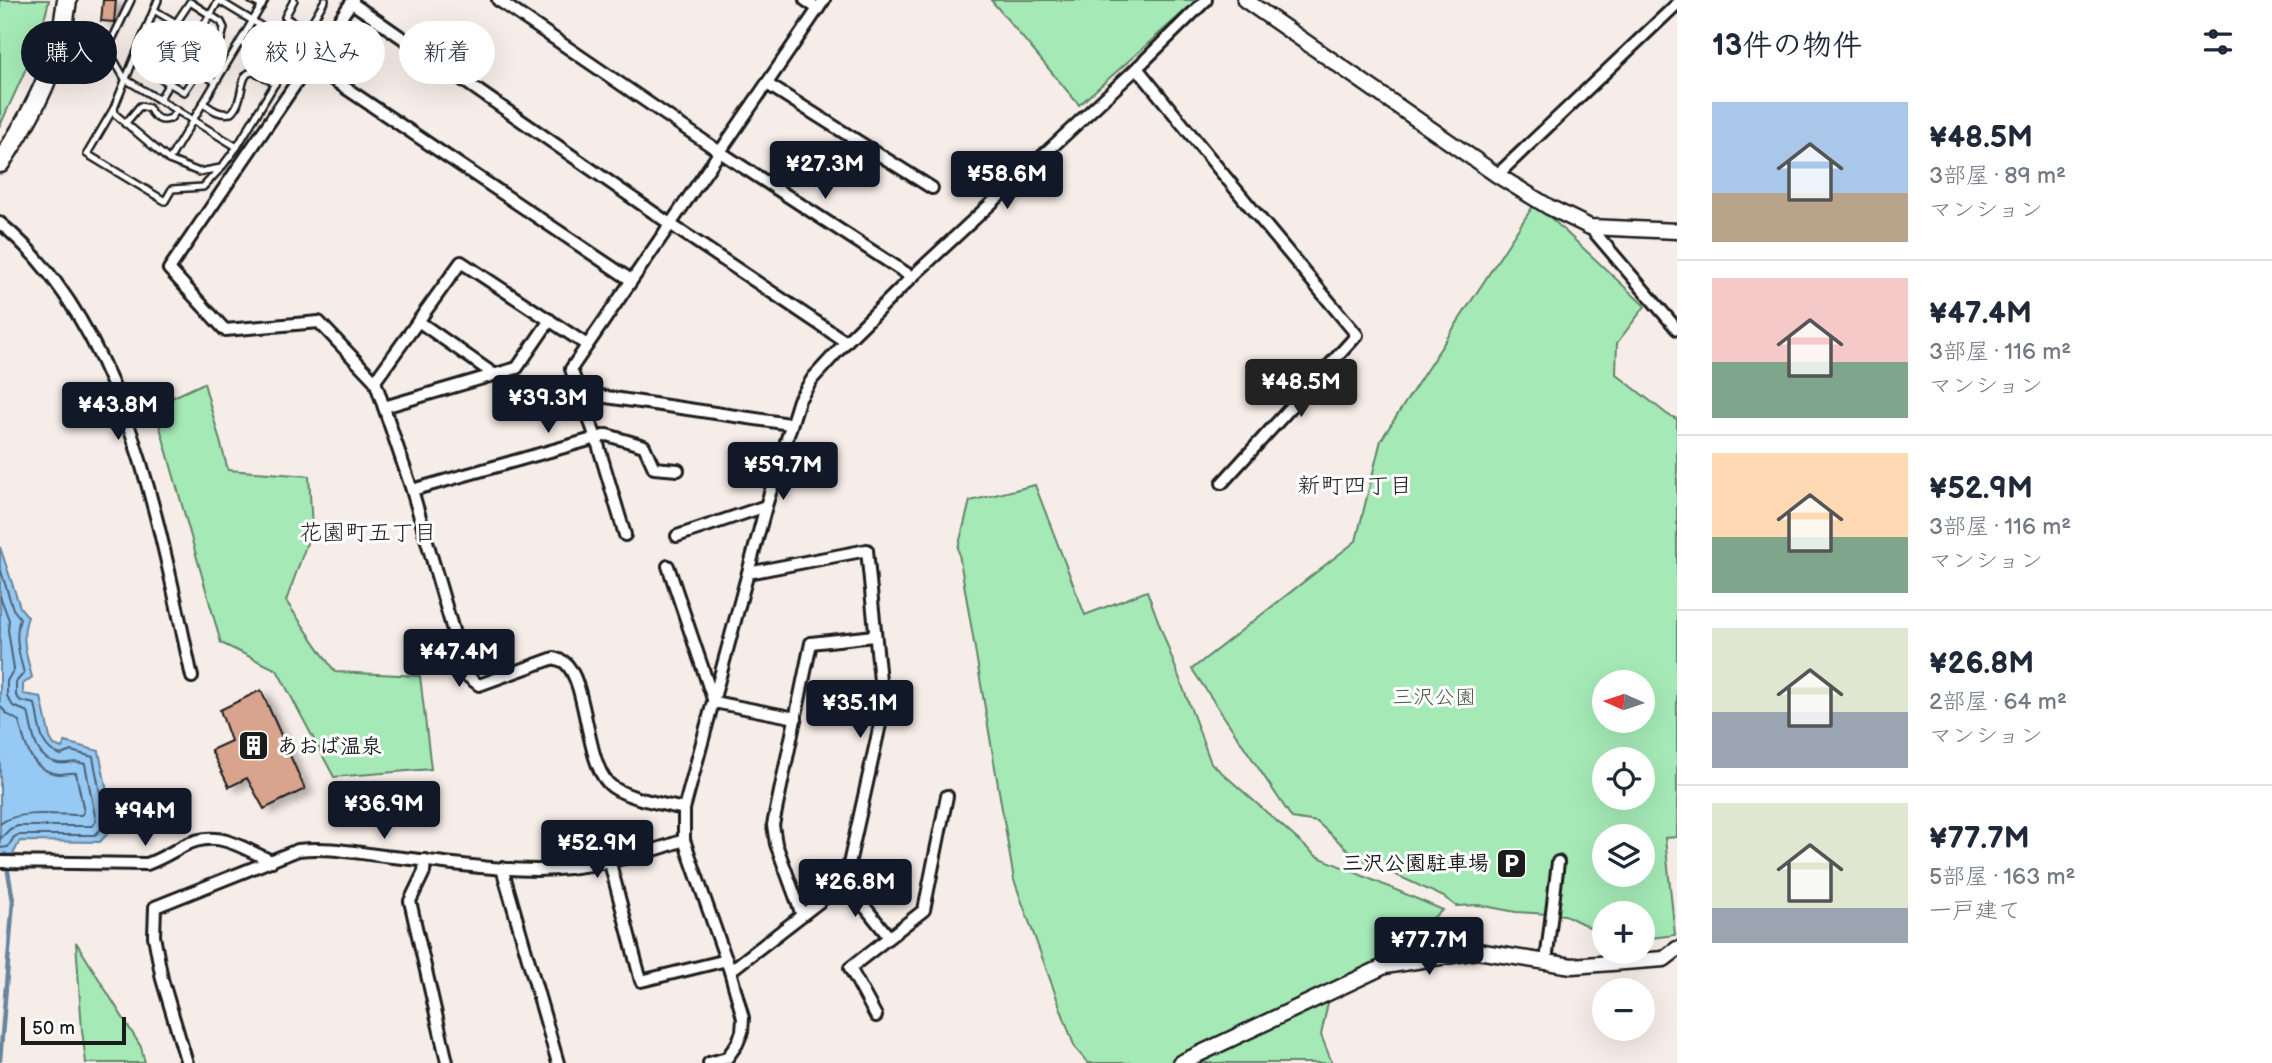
<!DOCTYPE html>
<html lang="ja">
<head>
<meta charset="utf-8">
<style>
	body { margin:0; font-family:"Balsamiq Sans","Klee One",sans-serif; background:#f6f6f7; color:#1f2937; height:100vh; display:flex; flex-direction:column; font-size:26px; white-space:nowrap }
	* { box-sizing:border-box; margin:0 }
	p { font-size:23px; color:#747a83 }
	.icon { flex:none; width:38px; height:38px; fill:none; stroke:currentColor; stroke-width:2; stroke-linecap:round; stroke-linejoin:round }
	.map { position:relative; flex:1; overflow:hidden }
	.details { display:flex; flex-direction:column; background:#fff; width:595px }
	.details>* { flex:none }
	.hud { position:absolute; left:21px; top:21px; width:665px; height:63px; display:flex; gap:14px }
	.needle { width:46px; rotate:273deg }
	.fabs { position:absolute; left:1592px; top:670px; display:grid; gap:14px }
	.fabs a { display:grid; place-items:center; width:63px; height:63px; border-radius:50%; background:#fff; box-shadow:0 7px 28px #0002; font-size:35px }
	.scale { position:absolute; left:21px; bottom:18px; width:105px; box-sizing:border-box; padding-left:7px; border:4px solid #1c1c1c; border-top:0; font-size:19px; line-height:24px; white-space:nowrap; color:#1c1c1c; -webkit-text-stroke:5px #fff; paint-order:stroke }
	.price { position:absolute; translate:-50% -60px; padding:0 16px; border-radius:7px; background:#111827; color:#fff; font-size:23px; line-height:46px; filter:drop-shadow(0 2px 4px #0008) }
	.price::after { content:''; position:absolute; left:50%; top:42px; width:21px; height:16px; margin-left:-10px; background:inherit; clip-path:polygon(0 0,100% 0,50% 100%) }
	.price.active { background:#222; color:#fff }
	ul { padding:0; list-style:none }
	li { display:flex; align-items:center; gap:21px; height:175px; padding:0 35px }
	li+li { border-top:2px solid #e0e1e3 }
	li span { display:grid; place-items:center; flex:none; width:196px; height:140px; border-radius:0px; color:#555 }
	li>.icon { margin-inline-start:auto }
	span .icon { width:84px; height:84px; fill:#fffc; stroke-width:1 }
	li b { font-size:30px }
	h2 { display:flex; justify-content:space-between; align-items:center; height:84px; padding:0 35px; font-size:30px }
	.tag { padding:0 24px; border-radius:32px; background:#fff; box-shadow:0 7px 28px #0002; font-size:24px; line-height:63px }
	.tag.active { background:#111827; color:#fff }
	main { display:flex; flex:1; min-height:0 }
	.map>svg:first-child { display:block }
	.green { fill:#a5eab6; stroke:#608369; stroke-width:2; fill-rule:evenodd }
	.water { fill:#96c9f3; stroke:#65849d; stroke-width:2 }
	.lines { fill:none; stroke-linecap:round; stroke-linejoin:round }
	.shore { stroke:#4d6172; stroke-width:2 }
	.stream { stroke:#65849d; stroke-width:4.5 }
	.building { fill:#d8a48d; stroke:#1c1c1c; stroke-width:2; filter:url(#shadow) }
	.service-casing { stroke:#1c1c1c; stroke-width:10 }
	.minor-casing { stroke:#1c1c1c; stroke-width:16 }
	.tertiary-casing { stroke:#1c1c1c; stroke-width:19 }
	.primary-casing { stroke:#1c1c1c; stroke-width:23 }
	.service { stroke:#fff; stroke-width:5 }
	.minor { stroke:#fff; stroke-width:10 }
	.tertiary { stroke:#fff; stroke-width:14 }
	.primary { stroke:#fff; stroke-width:18 }
	.labels { text-anchor:middle; dominant-baseline:central; stroke-width:6; stroke-linejoin:round; paint-order:stroke }
	.park-label { font-size:21px; fill:#455a4a; stroke:#fff }
	.poi-label { font-size:21px; font-weight:bold; fill:#1c1c1c; stroke:#fff; text-anchor:start }
	.neighbourhood-label { font-size:23px; fill:#1c1c1c; stroke:#fff }
</style>
</head>
<body>
<main>
<div class="map">
<svg width="1677" height="1063" viewBox="0 0 1677 1063">
	<defs>
		<filter id="shadow"><feDropShadow dx="8" dy="4.5" stdDeviation="3.5" flood-color="#0004"/></filter>
	</defs>
	<rect width="100%" height="100%" fill="#f7ede8"/>
	<filter id="ink" filterUnits="userSpaceOnUse"><feTurbulence type="fractalNoise" baseFrequency=".0143" numOctaves="2"/><feDisplacementMap in="SourceGraphic" scale="14" xChannelSelector="R" yChannelSelector="G"/><feConvolveMatrix kernelMatrix="1 2 1 2 8 2 1 2 1" color-interpolation-filters="sRGB"/></filter>
	<g filter="url(#ink)">
		<g class="green">
			<path d="M0,0H49C40,44 18,85 0,126Z"/>
			<path d="M991,0H1197L1079,105Z"/>
			<path d="M1535,203L1645,306L1617,343L1616,374L1668,415L1677,419V837L1665,838L1675,935L1643,939V914H1605V935L1565,915L1516,912L1479,905L1456,906L1444,897L1355,856L1317,822L1292,818L1192,669L1356,541L1381,440ZM1605,682H1643V721H1605ZM1605,760H1643V798H1605ZM1605,836H1643V875H1605Z"/>
			<path d="M204,383L228,470L309,476L312,529L286,601L335,672L420,676L431,769L334,777L277,670L221,643L154,406Z"/>
			<path d="M1035,485L1085,615L1147,591L1211,763L1316,856L1443,910L1329,998L1321,1035L1332,1063H1088L1075,1048L1014,880L958,548L970,501Z"/>
			<path d="M76,942L141,1047L145,1063H86L82,1030Z"/>
		</g>
		<path class="water" d="M0,547L20,607L28,617C20,637 27,657 32,677L23,684V694L41,697L50,738L54,745L62,748L65,742L99,751L114,827L100,842L20,841L13,854L0,855Z"/>
		<g class="lines">
			<g class="shore">
				<path d="M0,568L13,609L20,618C14,636 19,655 24,673L16,682V696L21,701L35,704C40,724 38,749 61,755L71,751L93,757L106,824L95,835H19L14,837L8,847L0,848"/>
				<path d="M0,596L9,620L8,630L14,669L7,681V696L13,706L28,712C33,731 33,759 58,763C69,765 72,759 85,764L96,821L92,826H18L10,829L0,839"/>
				<path d="M0,706L7,714L19,721C25,744 30,772 60,774C66,774 71,772 76,773L84,812L81,815C58,815 18,809 0,824"/>
			</g>
			<path class="stream" d="M0,1060L13,901L5,854"/>
		</g>
		<g class="building">
			<path d="M103,0H116L114,22L101,21Z"/>
			<path d="M261,690L305,789L264,809L247,778L229,787L211,750L231,741L220,710Z"/>
		</g>
		<g class="lines">
			<defs>
				<g id="service">
					<path d="M131,0L109,46L111,55L125,79L237,147"/>
					<path d="M158,0L114,108L115,114L169,160L199,172L221,168L237,147L325,0"/>
					<path d="M218,0L297,48"/>
					<path d="M251,0L262,6"/>
					<path d="M294,0L285,17L307,31"/>
					<path d="M154,10L176,23L190,2L221,22L224,28L221,40L208,46C204,60 212,63 222,71"/>
					<path d="M148,25L165,33L167,37L164,50L148,60L152,73L184,92L198,71L216,82"/>
					<path d="M240,42L284,69"/>
					<path d="M159,100L219,0"/>
					<path d="M203,103C213,110 219,115 231,113C250,97 231,51 275,84"/>
					<path d="M114,108L87,154L165,201L172,189L203,187L220,169"/>
					<path d="M125,124L140,106L149,108C154,118 161,123 171,118L177,110"/>
					<path d="M169,160L265,0"/>
				</g>
				<g id="minor">
					<path d="M353,0L169,269L225,330L319,322L375,381L412,490L466,675L479,685L554,658C558,660 561,660 564,662C587,679 585,759 608,783C622,798 664,804 684,809"/>
					<path d="M498,0L720,152L912,277"/>
					<path d="M805,0L818,9"/>
					<path d="M352,3L670,224L846,342"/>
					<path d="M310,64L631,280"/>
					<path d="M1137,68L1218,168L1357,335L1222,483"/>
					<path d="M767,84L932,188"/>
					<path d="M1497,175L1677,4"/>
					<path d="M0,223C126,326 159,526 192,677"/>
					<path d="M1590,227L1677,329"/>
					<path d="M418,321L495,375"/>
					<path d="M375,381L461,262L587,345"/>
					<path d="M579,393L790,424"/>
					<path d="M384,407L517,368L550,320"/>
					<path d="M412,490L607,435L644,446L654,468L678,470"/>
					<path d="M625,535L596,438L571,369L824,0"/>
					<path d="M677,536L766,506"/>
					<path d="M668,566L714,702L796,718"/>
					<path d="M425,860L424,872L410,901L447,1062"/>
					<path d="M0,862L147,864C161,859 170,853 183,846C218,828 239,847 272,861"/>
					<path d="M610,863L641,981L727,960"/>
					<path d="M502,868L558,1063"/>
					<path d="M845,882L889,937"/>
					<path d="M802,915L776,844L773,825L811,643L874,636"/>
					<path d="M1546,962L1558,862"/>
					<path d="M730,971L845,882L883,711L867,550L748,573"/>
					<path d="M876,1016L850,968L924,910L947,796"/>
					<path d="M187,1063L162,979L154,936L155,907L298,850C330,846 361,854 393,857C441,862 489,870 537,870C588,869 637,857 684,840"/>
					<path d="M709,1063L727,1058L737,1044L742,1032L743,1018L730,971L684,840V809L766,506L799,400L813,378L846,342L912,277L1137,68L1206,0"/>
				</g>
				<g id="tertiary">
					<path d="M1245,0L1497,175L1549,207L1590,227L1677,231"/>
					<path d="M1180,1063L1385,966L1477,951L1572,966L1664,959L1677,949"/>
				</g>
				<path id="primary" d="M0,163C34,112 60,63 67,0"/>
			</defs>
			<use href="#service" class="service-casing"/>
			<use href="#minor" class="minor-casing"/>
			<use href="#tertiary" class="tertiary-casing"/>
			<use href="#primary" class="primary-casing"/>
			<use href="#service" class="service"/>
			<use href="#minor" class="minor"/>
			<use href="#tertiary" class="tertiary"/>
			<use href="#primary" class="primary"/>
		</g>
	</g>
	<defs>
		<symbol id="building-square" viewBox="-11 -11 22 22"><rect x="-9" y="-9" width="18" height="18" rx="4" fill="#1c1c1c" stroke="#fff"/><path d="M-4-6H4V6H1V3H-1V6H-4ZM-2.5-4.3h1.7v1.8h-1.7ZM.8-4.3h1.7v1.8H.8ZM-2.5-1h1.7V.8h-1.7ZM.8-1h1.7V.8H.8Z" fill="#fff"/></symbol>
		<symbol id="parking-square" viewBox="-11 -11 22 22"><rect x="-9" y="-9" width="18" height="18" rx="4" fill="#1c1c1c" stroke="#fff"/><path d="M-3.5-5.5H1a3.5 3.5 0 0 1 0 7H-1V5.5H-3.5ZM-1-3.4V-.6H.8a1.4 1.4 0 0 0 0-2.8Z" fill="#fff"/></symbol>
	</defs>
	<g fill-rule="evenodd">
		<use href="#building-square" x="236" y="728" width="35" height="35"/>
		<use href="#parking-square" x="1494" y="846" width="35" height="35"/>
	</g>
	<g class="labels">
		<g class="park-label">
			<text x="1434" y="697">三沢公園</text>
		</g>
		<g class="poi-label">
			<text x="277" y="746">あおば温泉</text>
			<text x="1489" y="863" text-anchor="end">三沢公園駐車場</text>
		</g>
		<g class="neighbourhood-label">
			<text x="1355" y="486">新町四丁目</text>
			<text x="368" y="533">花園町五丁目</text>
		</g>
	</g>
</svg>
<div class="fabs">
<a><svg class="needle" viewBox="-14 -14 28 28"><path d="M0-13l5 13h-10z" fill="#e53935"/><path d="M0 13l5-13h-10z" fill="#747a83"/></svg></a>
<a><svg class="icon" aria-label="locate" viewBox="0 0 24 24"><circle cx="12" cy="12" r="6"/><path d="M12 2v4M12 18v4M2 12h4M18 12h4"/></svg></a>
<a><svg class="icon" aria-label="layers" viewBox="0 0 24 24"><path d="M12 4l9 5-9 5-9-5zM3 14l9 5 9-5"/></svg></a>
<a>+</a>
<a>−</a>
</div>
<div class="scale">50 m</div>
<b class="price" style="left:825px;top:201px">¥27.3M</b>
<b class="price" style="left:1007px;top:211px">¥58.6M</b>
<b class="price active" style="left:1301px;top:419px">¥48.5M</b>
<b class="price" style="left:548px;top:435px">¥39.3M</b>
<b class="price" style="left:118px;top:442px">¥43.8M</b>
<b class="price" style="left:783px;top:502px">¥59.7M</b>
<b class="price" style="left:459px;top:689px">¥47.4M</b>
<b class="price" style="left:860px;top:740px">¥35.1M</b>
<b class="price" style="left:384px;top:841px">¥36.9M</b>
<b class="price" style="left:145px;top:848px">¥94M</b>
<b class="price" style="left:597px;top:880px">¥52.9M</b>
<b class="price" style="left:855px;top:919px">¥26.8M</b>
<b class="price" style="left:1429px;top:977px">¥77.7M</b>
<div class="hud">
<a class="tag active">購入</a>
<a class="tag">賃貸</a>
<a class="tag">絞り込み</a>
<a class="tag">新着</a>
</div>
</div>
<section class="details">
<h2>13件の物件<svg class="icon" aria-label="filters" viewBox="0 0 24 24"><path d="M4 7h16M4 17h16"/><circle cx="9" cy="7" r="2"/><circle cx="15" cy="17" r="2"/></svg></h2>
<ul>
<li><span style="background:linear-gradient(#a9c7e8 65%,#b9a48a 0)"><svg class="icon" aria-label="home" viewBox="0 0 24 24"><path d="M3 11l9-7 9 7M6 9v11h12V9"/></svg></span><div><b>¥48.5M</b><p>3部屋 · 89 m²</p><p>マンション</p></div></li>
<li><span style="background:linear-gradient(#f6c9c9 60%,#7fa58c 0)"><svg class="icon" aria-label="home" viewBox="0 0 24 24"><path d="M3 11l9-7 9 7M6 9v11h12V9"/></svg></span><div><b>¥47.4M</b><p>3部屋 · 116 m²</p><p>マンション</p></div></li>
<li><span style="background:linear-gradient(#ffd9b3 60%,#7fa58c 0)"><svg class="icon" aria-label="home" viewBox="0 0 24 24"><path d="M3 11l9-7 9 7M6 9v11h12V9"/></svg></span><div><b>¥52.9M</b><p>3部屋 · 116 m²</p><p>マンション</p></div></li>
<li><span style="background:linear-gradient(#dfe7d0 60%,#9aa5b1 0)"><svg class="icon" aria-label="home" viewBox="0 0 24 24"><path d="M3 11l9-7 9 7M6 9v11h12V9"/></svg></span><div><b>¥26.8M</b><p>2部屋 · 64 m²</p><p>マンション</p></div></li>
<li><span style="background:linear-gradient(#dfe7d0 75%,#9aa5b1 0)"><svg class="icon" aria-label="home" viewBox="0 0 24 24"><path d="M3 11l9-7 9 7M6 9v11h12V9"/></svg></span><div><b>¥77.7M</b><p>5部屋 · 163 m²</p><p>一戸建て</p></div></li>
</ul>
</section>
</main>
</body>
</html>
